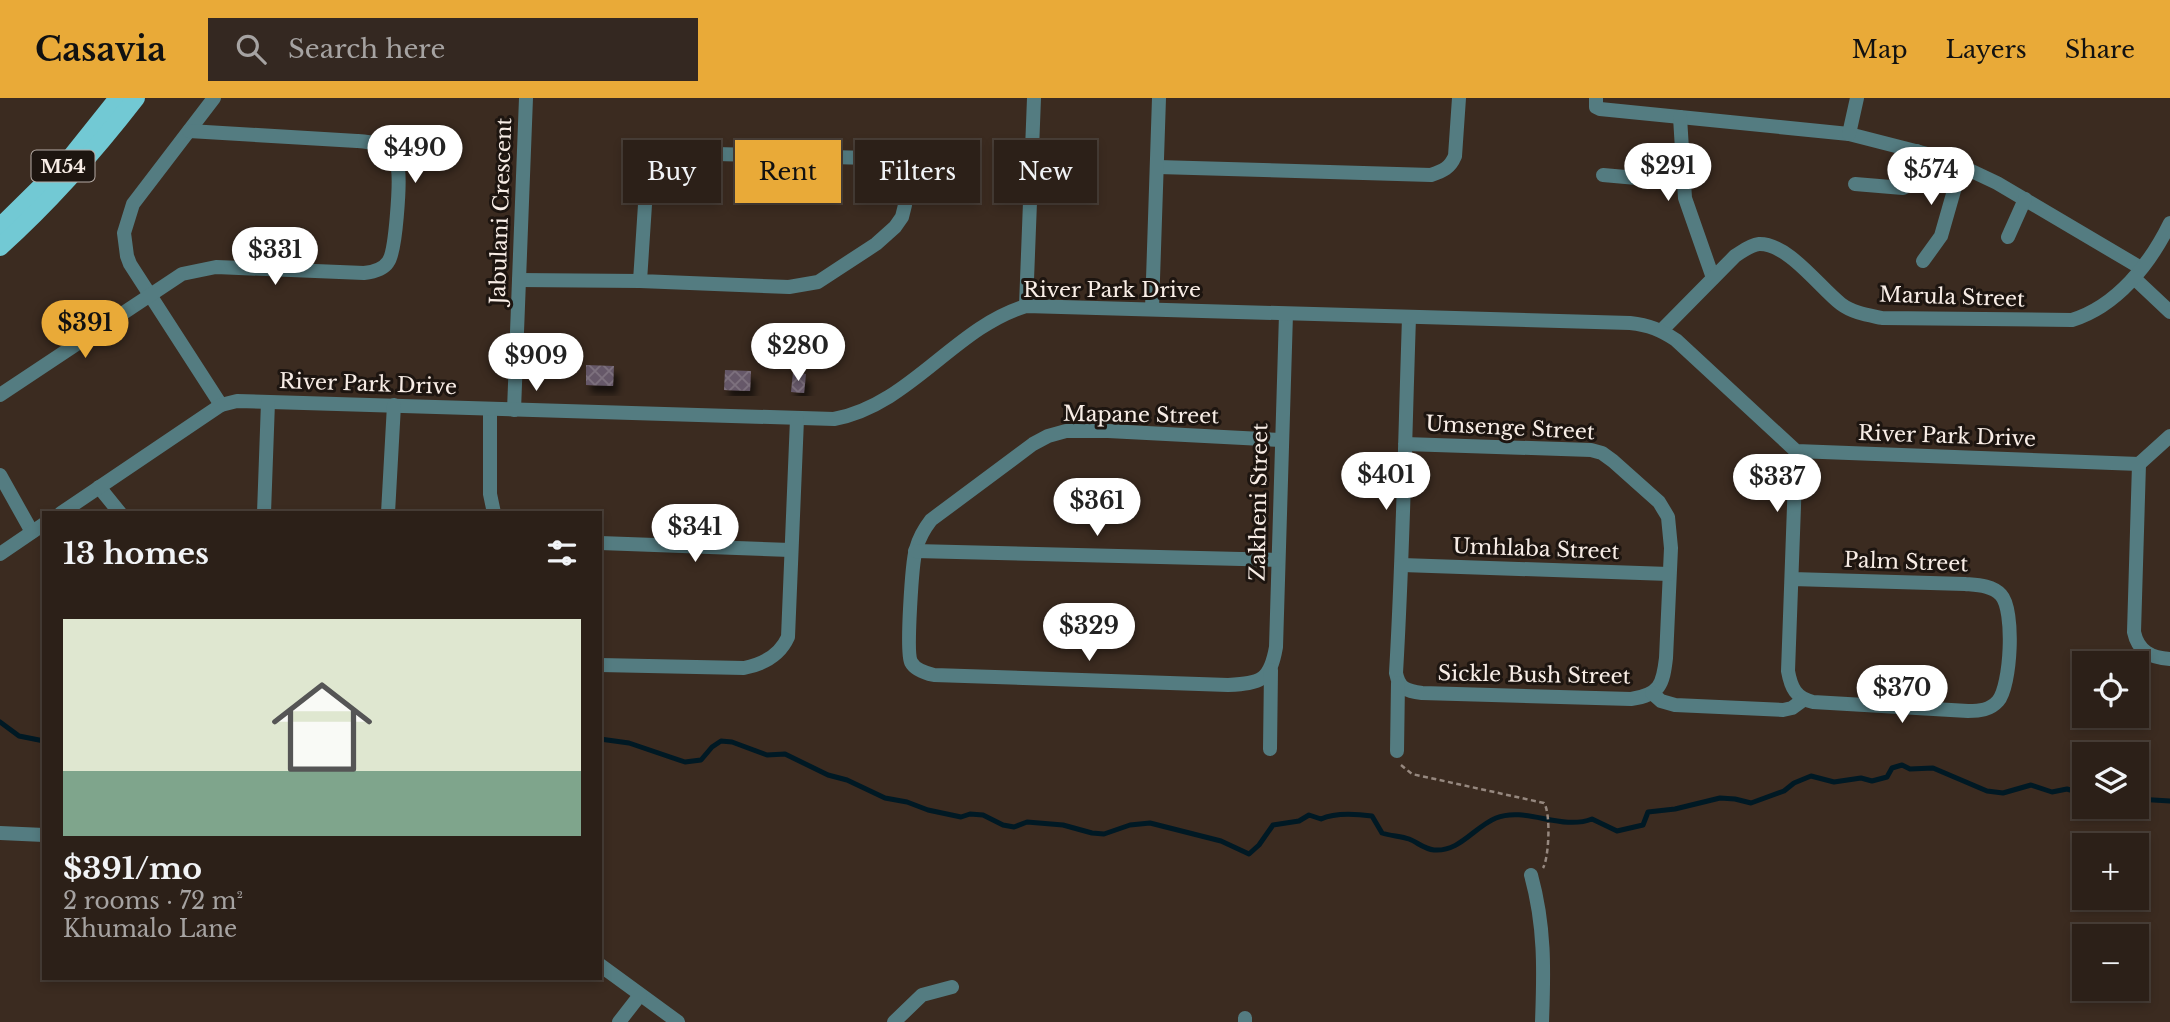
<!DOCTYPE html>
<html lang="en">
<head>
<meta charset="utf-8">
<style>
	body { margin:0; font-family:"Libre Baskerville",serif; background:#342821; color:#f1f3f6; height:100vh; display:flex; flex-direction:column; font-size:26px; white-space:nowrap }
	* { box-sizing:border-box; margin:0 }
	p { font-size:23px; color:#a6a3a2 }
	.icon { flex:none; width:38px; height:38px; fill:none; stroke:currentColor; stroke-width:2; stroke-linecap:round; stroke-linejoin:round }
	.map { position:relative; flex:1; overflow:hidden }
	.sheet { position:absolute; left:42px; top:413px; width:560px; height:469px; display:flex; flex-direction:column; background:#2c2018; border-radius:0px; box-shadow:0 4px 10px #0003,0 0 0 2px #483e37 }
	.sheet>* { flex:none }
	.guide { position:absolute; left:623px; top:42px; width:665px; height:63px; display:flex; gap:14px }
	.tools { position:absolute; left:2072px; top:553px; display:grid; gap:14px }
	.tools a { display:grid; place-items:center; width:77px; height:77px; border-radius:0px; background:#2c2018; box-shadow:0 4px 10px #0003,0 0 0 2px #483e37; font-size:35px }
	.price { position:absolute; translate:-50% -60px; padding:0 16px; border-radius:24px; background:#fff; color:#222; font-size:23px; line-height:46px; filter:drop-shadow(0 2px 4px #0008) }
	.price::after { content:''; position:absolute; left:50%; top:42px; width:21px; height:16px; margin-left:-10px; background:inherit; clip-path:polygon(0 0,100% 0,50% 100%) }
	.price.active { background:#e9aa38; color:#111 }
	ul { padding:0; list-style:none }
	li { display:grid; align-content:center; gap:14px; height:371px; padding:0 21px }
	li span { display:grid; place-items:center; height:217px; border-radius:0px; color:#555 }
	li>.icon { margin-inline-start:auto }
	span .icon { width:126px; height:126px; fill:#fffc; stroke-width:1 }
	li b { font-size:30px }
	h2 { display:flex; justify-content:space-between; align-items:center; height:84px; padding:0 21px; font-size:30px }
	.chip { padding:0 24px; border-radius:0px; background:#2c2018; box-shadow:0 4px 10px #0003,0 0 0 2px #483e37; font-size:24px; line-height:63px }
	.chip.active { background:#e9aa38; color:#111 }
	header { display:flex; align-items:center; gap:42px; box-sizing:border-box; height:98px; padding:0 35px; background:#e9aa38; color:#111 }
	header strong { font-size:33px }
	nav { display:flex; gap:38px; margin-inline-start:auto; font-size:24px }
	.search { width:490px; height:63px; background:#342821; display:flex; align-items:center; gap:18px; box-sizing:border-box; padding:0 24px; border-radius:0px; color:#a6a3a2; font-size:26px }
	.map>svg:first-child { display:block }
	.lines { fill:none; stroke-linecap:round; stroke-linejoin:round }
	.stream { stroke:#001924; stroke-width:5 }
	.building { fill:url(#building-cross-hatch); filter:url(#shadow) }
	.path { stroke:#96887f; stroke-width:2.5; stroke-dasharray:5 3.5; stroke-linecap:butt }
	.street { stroke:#547c81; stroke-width:14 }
	.primary { stroke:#72c9d4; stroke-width:18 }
	.labels { text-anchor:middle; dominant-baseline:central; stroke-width:6; stroke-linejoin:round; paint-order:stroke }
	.shield { fill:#1d1510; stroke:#b6aca6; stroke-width:2 }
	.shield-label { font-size:19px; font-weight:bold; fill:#f8ede6 }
	.street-label { font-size:21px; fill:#f8ede6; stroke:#1d1510 }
</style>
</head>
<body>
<header>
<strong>Casavia</strong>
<div class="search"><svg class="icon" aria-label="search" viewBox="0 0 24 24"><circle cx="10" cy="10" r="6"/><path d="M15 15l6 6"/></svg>Search here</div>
<nav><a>Map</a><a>Layers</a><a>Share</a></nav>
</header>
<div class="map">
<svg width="2170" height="924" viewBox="0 0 2170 924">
	<defs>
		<pattern id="building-cross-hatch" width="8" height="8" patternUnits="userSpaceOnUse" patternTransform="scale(1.75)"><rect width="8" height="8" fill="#665969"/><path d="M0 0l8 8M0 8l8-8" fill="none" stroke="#7d717e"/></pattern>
		<filter id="shadow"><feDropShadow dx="4.5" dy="8" stdDeviation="3.5" flood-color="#0009"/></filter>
	</defs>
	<rect width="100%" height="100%" fill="#3b2b20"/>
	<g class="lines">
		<g class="stream">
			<path d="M0,624L19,638L44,643"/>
			<path d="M600,641L629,645L685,664L701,662L712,649L721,643L732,644L767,657L785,656L828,677L847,682L885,700L907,704L928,712L961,719L970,716L983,717L1003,727L1014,729L1027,724L1063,727L1092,735L1104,736L1130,727L1150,725L1221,743L1249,756L1259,747L1273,727L1299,723L1309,717L1321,721C1336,714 1357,716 1372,718L1382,735C1391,738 1401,738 1409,741C1417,744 1424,751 1434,752C1460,754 1474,729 1496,720C1525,708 1561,733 1592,721L1617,733L1643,727L1648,714L1675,711L1720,700L1735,701L1751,705L1784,693L1794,685L1811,678L1834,684L1861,680L1872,683L1887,679L1892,670L1902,667L1910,671L1933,670L1987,693L2003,695L2031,687L2052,694L2067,691L2084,696"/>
			<path d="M2137,701L2170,703"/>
		</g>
	</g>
	<g class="building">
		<path d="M586,267L614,268L613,288L586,287Z"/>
		<path d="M725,272L751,273L750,293L724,292Z"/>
		<path d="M793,274L806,276L804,295L791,294Z"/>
	</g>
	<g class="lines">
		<path class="path" d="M1401,667L1412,676L1544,705C1551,715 1549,760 1543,770"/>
		<g class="street">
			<path d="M214,0L133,106L124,135L127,158L130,166L221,307"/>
			<path d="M1596,0V9L1600,11L1849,36L1931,57L1961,68L1997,85L2141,170"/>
			<path d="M1680,19L1685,100L1713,180"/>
			<path d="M1849,36L1857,0"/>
			<path d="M1158,69L1431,77C1443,73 1450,70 1455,58L1459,0"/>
			<path d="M1603,77L1682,84"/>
			<path d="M1855,86L1903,90L1909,87L1917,53"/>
			<path d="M2008,139L2025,101"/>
			<path d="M1923,163L1941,138L1961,68"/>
			<path d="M2134,180L2170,214"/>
			<path d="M519,182L640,183L789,189L818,184L876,146L895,129L902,119L905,107L903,79L891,65L870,60L678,55C662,56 652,61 647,76L640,183"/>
			<path d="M1026,208L1034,0"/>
			<path d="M1152,211L1159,0"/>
			<path d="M1662,232L1735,158C1743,153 1750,147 1759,146C1788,145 1820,190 1841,206C1853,215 1868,217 1882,220L2072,222C2117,208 2150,166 2170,125"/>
			<path d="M0,297L182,176L216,169L364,175C373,174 383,172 388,164C396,154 400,85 398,71C397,66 395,60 392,56C384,45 369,44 357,43L189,33"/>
			<path d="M490,311V396L494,415"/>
			<path d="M514,312L526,0"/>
			<path d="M1281,342L1108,333H1066L1048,338L1033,346L931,422C924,431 919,440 916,451C912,464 906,554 911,564C915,572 925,575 934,577L1228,587C1261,585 1270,583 1276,549L1286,216"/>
			<path d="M1405,346L1591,352L1602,355L1613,363L1659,404L1668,419L1671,450L1666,560C1663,586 1660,597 1631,601L1422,595C1407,593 1399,591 1396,575C1403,457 1405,338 1409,220"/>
			<path d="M2139,366L2134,534C2138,553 2151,560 2170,561"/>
			<path d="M0,377L32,434"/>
			<path d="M99,389L120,415"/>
			<path d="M61,415L221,307L237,303L834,321C910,307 955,229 1026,208L1630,225C1649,227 1661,232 1676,242L1796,353L2139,366L2170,338"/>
			<path d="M264,415L268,304"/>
			<path d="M388,415L394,307"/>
			<path d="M600,445L790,452"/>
			<path d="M915,453L1278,462"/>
			<path d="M0,456L44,426"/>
			<path d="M1402,467L1669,476"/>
			<path d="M1792,481L1965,486C1976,487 1992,487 2001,497C2015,512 2011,588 1998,603C1990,612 1980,613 1968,613L1813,604C1796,600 1791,590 1788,573L1796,353"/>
			<path d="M600,567L744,570C764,566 780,557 788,539L797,321"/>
			<path d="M1652,595L1661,603L1675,607L1783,612L1792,610L1803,602"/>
			<path d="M1270,651L1271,572"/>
			<path d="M1397,653L1398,585"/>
			<path d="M0,735L44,737"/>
			<path d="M1531,777C1545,828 1544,872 1542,924"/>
			<path d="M600,867L678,924"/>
			<path d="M619,924L640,897"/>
			<path d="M894,924L922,897L952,889"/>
			<path d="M1245,924V920"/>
		</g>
		<g class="primary">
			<path d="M0,129L70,60L118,0"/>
			<path d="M0,149C50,104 95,53 136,0"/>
		</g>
	</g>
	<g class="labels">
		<rect class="shield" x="31.5" y="52.5" width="63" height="31" rx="5"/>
		<g class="shield-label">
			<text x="63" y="68">M54</text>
		</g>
		<g class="street-label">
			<text transform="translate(501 113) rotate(-88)">Jabulani Crescent</text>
			<text x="1112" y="192">River Park Drive</text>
			<text transform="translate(1952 199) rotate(2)">Marula Street</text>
			<text transform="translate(368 286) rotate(2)">River Park Drive</text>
			<text transform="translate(1141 317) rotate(1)">Mapane Street</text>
			<text transform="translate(1510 330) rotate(3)">Umsenge Street</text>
			<text transform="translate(1947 338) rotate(2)">River Park Drive</text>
			<text transform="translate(1259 404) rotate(-89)">Zakheni Street</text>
			<text transform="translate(1536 451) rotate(2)">Umhlaba Street</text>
			<text transform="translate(1906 464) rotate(2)">Palm Street</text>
			<text transform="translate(1534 577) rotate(1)">Sickle Bush Street</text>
		</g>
	</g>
</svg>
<div class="tools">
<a><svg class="icon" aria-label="locate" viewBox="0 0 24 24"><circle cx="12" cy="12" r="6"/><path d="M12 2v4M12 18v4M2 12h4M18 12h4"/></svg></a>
<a><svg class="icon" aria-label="layers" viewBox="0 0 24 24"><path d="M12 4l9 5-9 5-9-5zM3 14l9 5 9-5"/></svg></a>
<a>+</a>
<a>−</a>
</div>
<b class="price" style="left:415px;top:87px">$490</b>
<b class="price" style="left:1668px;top:105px">$291</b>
<b class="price" style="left:1931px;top:109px">$574</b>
<b class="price" style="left:275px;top:189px">$331</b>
<b class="price active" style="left:85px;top:262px">$391</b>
<b class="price" style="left:798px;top:285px">$280</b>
<b class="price" style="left:536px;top:295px">$909</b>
<b class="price" style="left:1386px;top:414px">$401</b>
<b class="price" style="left:1777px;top:416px">$337</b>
<b class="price" style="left:1097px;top:440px">$361</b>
<b class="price" style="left:695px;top:466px">$341</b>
<b class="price" style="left:1089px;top:565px">$329</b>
<b class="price" style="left:1902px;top:627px">$370</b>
<div class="guide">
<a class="chip">Buy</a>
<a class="chip active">Rent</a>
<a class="chip">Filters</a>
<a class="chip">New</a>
</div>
<section class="sheet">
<h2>13 homes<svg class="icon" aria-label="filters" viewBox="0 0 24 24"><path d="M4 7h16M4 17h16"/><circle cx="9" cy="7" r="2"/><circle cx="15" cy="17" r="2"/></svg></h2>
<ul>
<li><span style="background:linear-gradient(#dfe7d0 70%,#7fa58c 0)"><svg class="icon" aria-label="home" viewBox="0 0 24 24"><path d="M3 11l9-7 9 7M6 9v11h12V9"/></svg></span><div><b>$391/mo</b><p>2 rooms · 72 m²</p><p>Khumalo Lane</p></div></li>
</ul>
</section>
</div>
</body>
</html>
